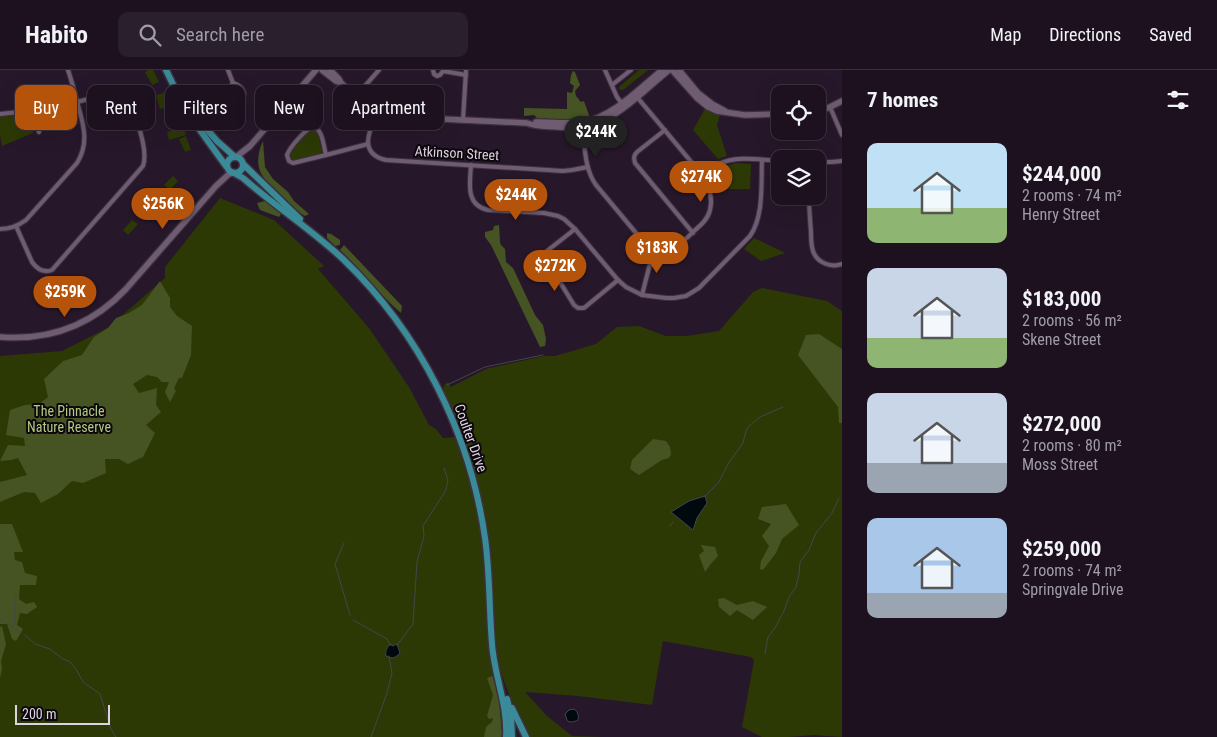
<!DOCTYPE html>
<html lang="en">
<head>
<meta charset="utf-8">
<style>
	body { margin:0; font-family:"Roboto Condensed",sans-serif; background:#2a1f2d; color:#f1f3f6; height:100vh; display:flex; flex-direction:column; font-size:19px; white-space:nowrap }
	* { box-sizing:border-box; margin:0 }
	p { font-size:16px; color:#a09da5 }
	.icon { flex:none; width:28px; height:28px; fill:none; stroke:currentColor; stroke-width:2; stroke-linecap:round; stroke-linejoin:round }
	.map { position:relative; flex:1; overflow:hidden }
	.drawer { display:flex; flex-direction:column; background:#1d1120; width:375px }
	.drawer>* { flex:none }
	.top-card { position:absolute; left:15px; top:15px; width:475px; height:45px; display:flex; gap:10px }
	.buttons { position:absolute; left:771px; top:15px; display:grid; gap:10px }
	.buttons a { display:grid; place-items:center; width:55px; height:55px; border-radius:10px; background:#1d1120; box-shadow:0 5px 20px #0002,0 0 0 1px #3b313e; font-size:25px }
	.scale { position:absolute; left:15px; bottom:12px; width:95px; box-sizing:border-box; padding-left:5px; border:2px solid #ded3e0; border-top:0; font-size:14px; line-height:18px; white-space:nowrap; color:#ded3e0; -webkit-text-stroke:4px #0c060d; paint-order:stroke }
	.price { position:absolute; translate:-50% -42px; padding:0 11px; border-radius:18px; background:#b45309; color:#fff; font-size:16px; line-height:32px; filter:drop-shadow(0 1px 2px #0008) }
	.price::after { content:''; position:absolute; left:50%; top:30px; width:15px; height:11px; margin-left:-8px; background:inherit; clip-path:polygon(0 0,100% 0,50% 100%) }
	.price.selected { background:#222; color:#fff }
	ul { padding:0; list-style:none }
	li { display:flex; align-items:center; gap:15px; height:125px; padding:0 25px }
	li span { display:grid; place-items:center; flex:none; width:140px; height:100px; border-radius:10px; color:#555 }
	li>.icon { margin-inline-start:auto }
	span .icon { width:60px; height:60px; fill:#fffc; stroke-width:1 }
	li b { font-size:21px }
	h2 { display:flex; justify-content:space-between; align-items:center; height:60px; padding:0 25px; font-size:21px }
	.tag { padding:0 18px; border-radius:10px; background:#1d1120; box-shadow:0 5px 20px #0002,0 0 0 1px #3b313e; font-size:18px; line-height:45px }
	.tag.selected { background:#b45309; color:#fff }
	header { display:flex; align-items:center; gap:30px; box-sizing:border-box; height:70px; padding:0 25px; background:#1d1120; border-bottom:1px solid #3b313e }
	header strong { font-size:24px }
	nav { display:flex; gap:28px; margin-inline-start:auto; font-size:18px }
	.search { width:350px; height:45px; background:#2a1f2d; display:flex; align-items:center; gap:12px; box-sizing:border-box; padding:0 18px; border-radius:10px; color:#a09da5; font-size:19px }
	main { display:flex; flex:1; min-height:0 }
	.map>svg:first-child { display:block }
	.green { fill:#2c3905 }
	.forest { fill:#455422 }
	.water { fill:#00090d; stroke:#43464c }
	.lines { fill:none; stroke-linecap:round; stroke-linejoin:round }
	.stream { stroke:#43464c; stroke-width:1 }
	.street-casing { stroke:#3d313f; stroke-width:6 }
	.secondary-casing { stroke:#3d313f; stroke-width:8 }
	.primary-casing { stroke:#3d313f; stroke-width:9 }
	.street { stroke:#6f5c72; stroke-width:4 }
	.secondary { stroke:#6f5c72; stroke-width:5.5 }
	.primary { stroke:#3a8a98; stroke-width:6 }
	.labels { text-anchor:middle; dominant-baseline:central; stroke-width:4; stroke-linejoin:round; paint-order:stroke }
	.street-label { font-size:14px; fill:#ded3e0; stroke:#0c060d }
	.park-label { font-size:14px; fill:#b2cb7e; stroke:#0c060d }
</style>
</head>
<body>
<header>
<strong>Habito</strong>
<div class="search"><svg class="icon" aria-label="search" viewBox="0 0 24 24"><circle cx="10" cy="10" r="6"/><path d="M15 15l6 6"/></svg>Search here</div>
<nav><a>Map</a><a>Directions</a><a>Saved</a></nav>
</header>
<main>
<div class="map">
<svg width="842" height="667" viewBox="0 0 842 667">
	<rect width="100%" height="100%" fill="#27172a"/>
	<g class="green">
		<path d="M149,0H153L159,12L152,15L145,2Z"/>
		<path d="M639,0H648L623,20H620L619,17Z"/>
		<path d="M164,23L168,37L160,39L156,25Z"/>
		<path d="M705,39L720,45L717,55L727,86L718,89L693,60Z"/>
		<path d="M17,45C28,47 33,52 33,63L2,76L0,65V46Z"/>
		<path d="M183,57L186,65L169,70L167,62Z"/>
		<path d="M312,58L316,59L318,63L322,82L321,84L295,91C290,91 288,87 290,82L309,60Z"/>
		<path d="M186,66L191,80L185,82L179,69Z"/>
		<path d="M736,93L751,94L750,119H714L709,108L710,105L723,97Z"/>
		<path d="M173,106L178,111L170,120L164,115Z"/>
		<path d="M220,128L274,150L324,196L318,199L369,258L409,317L429,355L436,359L443,368L454,367L459,372L475,425L479,453L485,499L488,555L502,636V667H0V286L62,281L109,257L165,208V197Z"/>
		<path d="M132,150L138,154L128,165L123,160Z"/>
		<path d="M754,168L785,183L761,191L744,179Z"/>
		<path d="M762,218L827,231L842,241V667L814,665L789,667H762L742,657L754,590L751,587L663,571L652,635L578,626L525,622L547,646L572,666L603,667H529C516,641 503,615 497,586L490,476L482,433L474,400L464,367L443,319L445,314L448,312L451,317L486,299L544,286H555L596,274L617,257L639,256L666,266H687L719,261L753,222Z"/>
	</g>
	<g class="forest">
		<path d="M573,1L575,2L580,15L575,21L576,26L581,32L584,31L590,48C573,52 555,49 537,48L534,45L524,46V38L567,39V22L572,23L574,16L570,13L571,5Z"/>
		<path d="M263,71L265,97L273,109L288,122L294,131L309,144L305,146C293,139 262,112 259,98C257,90 259,79 263,71Z"/>
		<path d="M265,131L282,142L279,147L260,140L257,133Z"/>
		<path d="M499,155L500,172L501,175L505,179L506,192L513,198L535,245L543,255L546,269L545,276L540,277L491,175L485,167V162L493,160L494,156Z"/>
		<path d="M327,163L331,164L340,170V175L335,176L327,168Z"/>
		<path d="M344,175L402,236L401,243C379,224 361,200 340,180Z"/>
		<path d="M160,211L170,228V237L177,246L192,256L191,285L182,308H179L174,318L176,321L170,332L165,322L169,312H162L157,307L147,305L133,314L139,323L157,318L156,335L161,342L146,355L155,363L143,387L128,394L119,389H105L106,403L83,413L72,411L58,424L41,433L35,423L24,422L0,432V412L27,405L18,388L11,390L0,391L8,375L25,376L24,368L6,365L10,340L25,335L39,334L48,327L44,309L63,291L82,285L94,267L108,258L116,248L129,243L142,235Z"/>
		<path d="M819,264L842,279V353H839L838,337L798,285L806,265Z"/>
		<path d="M653,369L666,371L670,377L671,384L669,388L662,390L639,405L630,399L632,390Z"/>
		<path d="M786,434L799,455L782,469L776,483L763,500L760,499L761,491L769,476L762,466L771,454L758,449L762,437Z"/>
		<path d="M0,454H12L23,482H14L15,490L22,492L25,503L37,506L36,515H20L19,529L26,534L34,532L37,537L27,544L20,543L17,555L23,559L16,571L12,569L7,554H0Z"/>
		<path d="M701,475L715,477L718,486L710,495L705,502L699,485L704,481Z"/>
		<path d="M724,528L737,535L753,531L767,537L753,550L737,540L730,546L719,537L718,529Z"/>
		<path d="M2,556L6,574L1,591L2,599L0,608V557Z"/>
		<path d="M492,606C500,618 500,648 502,664L501,667H484L486,657L492,652L493,648L489,649L487,646L493,625L487,608Z"/>
	</g>
	<g class="water">
		<path d="M705,426L707,433L697,448L693,460L671,442L689,431Z"/>
		<path d="M391,574L392,576L397,574L400,583C395,588 393,589 386,586C385,581 387,577 391,574Z"/>
		<path d="M574,639C578,642 579,646 578,650C574,652 569,653 567,650L565,644L569,640Z"/>
	</g>
	<g class="lines">
		<g class="stream">
			<path d="M447,315L485,297L543,285"/>
			<path d="M704,427L719,412L728,394L743,373L746,361L749,356L760,347L783,337"/>
			<path d="M670,456L673,452"/>
			<path d="M344,473L335,494L350,545"/>
			<path d="M0,549L4,551L20,563"/>
			<path d="M353,550L387,569L390,575"/>
			<path d="M13,557C17,545 13,537 16,525"/>
			<path d="M25,565L35,574L50,579L63,589L69,591L76,599L83,612L100,624L111,659L116,667"/>
			<path d="M397,575L413,554L417,492L424,466L423,456L446,420L448,410L444,398"/>
			<path d="M765,584L768,567L775,558L784,541L789,527L796,517L799,504L800,492L809,480L816,463L832,443L839,428"/>
			<path d="M371,667L387,623L392,603L389,586"/>
		</g>
		<defs>
			<g id="street">
				<path d="M228,0L233,13"/>
				<path d="M433,0L434,4L437,6L440,5L443,1"/>
				<path d="M605,0L617,27L623,35"/>
				<path d="M443,1L466,5"/>
				<path d="M233,13C249,18 246,33 232,30L228,23L229,18Z"/>
				<path d="M612,15L631,0"/>
				<path d="M356,26L379,0"/>
				<path d="M830,37L842,65"/>
				<path d="M378,41C370,59 357,83 386,90L563,101L572,100L588,97"/>
				<path d="M0,44C19,41 33,39 39,62"/>
				<path d="M463,50L466,0"/>
				<path d="M582,55C585,76 584,98 596,115L641,169C663,189 677,179 694,161C701,155 708,149 710,140C713,128 709,116 703,106L637,27"/>
				<path d="M665,60L637,82C633,86 634,89 635,93L693,163"/>
				<path d="M326,85L293,93L289,91L287,85C290,77 304,61 312,57C323,58 323,75 326,85L368,74"/>
				<path d="M818,92H832L842,91"/>
				<path d="M471,95C470,113 465,135 488,140L544,143L558,146L564,149L575,159L618,210L626,217L642,225L666,228H674L686,226L699,218L750,166C764,146 761,114 762,90"/>
				<path d="M703,106C708,102 713,97 719,94C737,85 761,90 780,91"/>
				<path d="M809,126C809,138 810,150 811,162C811,168 811,175 813,181C817,193 831,198 842,194"/>
				<path d="M16,156L32,192C37,199 44,203 52,200L143,96C149,80 135,47 131,30C128,24 124,21 118,21L77,32"/>
				<path d="M0,159C10,159 18,156 26,150L77,93C89,74 84,56 78,35C75,23 72,12 68,0"/>
				<path d="M575,159L547,181L544,186L574,235L578,238H584L618,210"/>
				<path d="M642,225L654,178"/>
			</g>
			<g id="secondary">
				<path d="M322,0L336,11L341,13C360,29 373,42 399,47L527,53C537,57 548,56 558,57C570,58 581,58 593,55C619,47 648,17 669,0"/>
				<path d="M330,0L339,9L341,13"/>
				<path d="M672,0L697,28L708,37L717,41L745,45L780,44"/>
				<path d="M679,0L698,23L712,34L725,41"/>
				<path d="M818,42L830,37L842,31"/>
				<path d="M536,52C552,52 567,54 582,52C612,48 640,18 662,0"/>
				<path d="M236,87L250,76L316,0"/>
				<path d="M0,267C50,271 92,255 126,219L216,116L229,104L233,103"/>
			</g>
			<g id="primary">
				<path d="M166,0L183,35L192,49L226,96"/>
				<path d="M191,41L217,71L235,87"/>
				<circle cx="235" cy="95" r="8"/>
				<path d="M243,94L300,149"/>
				<path d="M234,103L243,108C275,136 312,160 343,189C420,263 470,363 485,468C490,503 489,538 492,574C494,605 508,635 506,667"/>
				<path d="M507,629L511,645L512,667"/>
				<path d="M512,638L526,667"/>
			</g>
		</defs>
		<use href="#street" class="street-casing"/>
		<use href="#secondary" class="secondary-casing"/>
		<use href="#primary" class="primary-casing"/>
		<use href="#street" class="street"/>
		<use href="#secondary" class="secondary"/>
		<use href="#primary" class="primary"/>
	</g>
	<g class="labels">
		<g class="street-label">
			<text transform="translate(457 83) rotate(3)">Atkinson Street</text>
			<text transform="translate(471 368) rotate(70)">Coulter Drive</text>
		</g>
		<g class="park-label">
			<text x="69" y="341">The Pinnacle<tspan x="69" dy="16">Nature Reserve</tspan></text>
		</g>
	</g>
</svg>
<div class="buttons">
<a><svg class="icon" aria-label="locate" viewBox="0 0 24 24"><circle cx="12" cy="12" r="6"/><path d="M12 2v4M12 18v4M2 12h4M18 12h4"/></svg></a>
<a><svg class="icon" aria-label="layers" viewBox="0 0 24 24"><path d="M12 4l9 5-9 5-9-5zM3 14l9 5 9-5"/></svg></a>
</div>
<div class="scale">200 m</div>
<b class="price selected" style="left:596px;top:88px">$244K</b>
<b class="price" style="left:701px;top:133px">$274K</b>
<b class="price" style="left:516px;top:151px">$244K</b>
<b class="price" style="left:163px;top:160px">$256K</b>
<b class="price" style="left:657px;top:204px">$183K</b>
<b class="price" style="left:555px;top:222px">$272K</b>
<b class="price" style="left:65px;top:248px">$259K</b>
<div class="top-card">
<a class="tag selected">Buy</a>
<a class="tag">Rent</a>
<a class="tag">Filters</a>
<a class="tag">New</a>
<a class="tag">Apartment</a>
</div>
</div>
<section class="drawer">
<h2>7 homes<svg class="icon" aria-label="filters" viewBox="0 0 24 24"><path d="M4 7h16M4 17h16"/><circle cx="9" cy="7" r="2"/><circle cx="15" cy="17" r="2"/></svg></h2>
<ul>
<li><span style="background:linear-gradient(#bfe0f5 65%,#8fb573 0)"><svg class="icon" aria-label="home" viewBox="0 0 24 24"><path d="M3 11l9-7 9 7M6 9v11h12V9"/></svg></span><div><b>$244,000</b><p>2 rooms · 74 m²</p><p>Henry Street</p></div></li>
<li><span style="background:linear-gradient(#c9d6e8 70%,#8fb573 0)"><svg class="icon" aria-label="home" viewBox="0 0 24 24"><path d="M3 11l9-7 9 7M6 9v11h12V9"/></svg></span><div><b>$183,000</b><p>2 rooms · 56 m²</p><p>Skene Street</p></div></li>
<li><span style="background:linear-gradient(#c9d6e8 70%,#9aa5b1 0)"><svg class="icon" aria-label="home" viewBox="0 0 24 24"><path d="M3 11l9-7 9 7M6 9v11h12V9"/></svg></span><div><b>$272,000</b><p>2 rooms · 80 m²</p><p>Moss Street</p></div></li>
<li><span style="background:linear-gradient(#a9c7e8 75%,#9aa5b1 0)"><svg class="icon" aria-label="home" viewBox="0 0 24 24"><path d="M3 11l9-7 9 7M6 9v11h12V9"/></svg></span><div><b>$259,000</b><p>2 rooms · 74 m²</p><p>Springvale Drive</p></div></li>
</ul>
</section>
</main>
</body>
</html>
